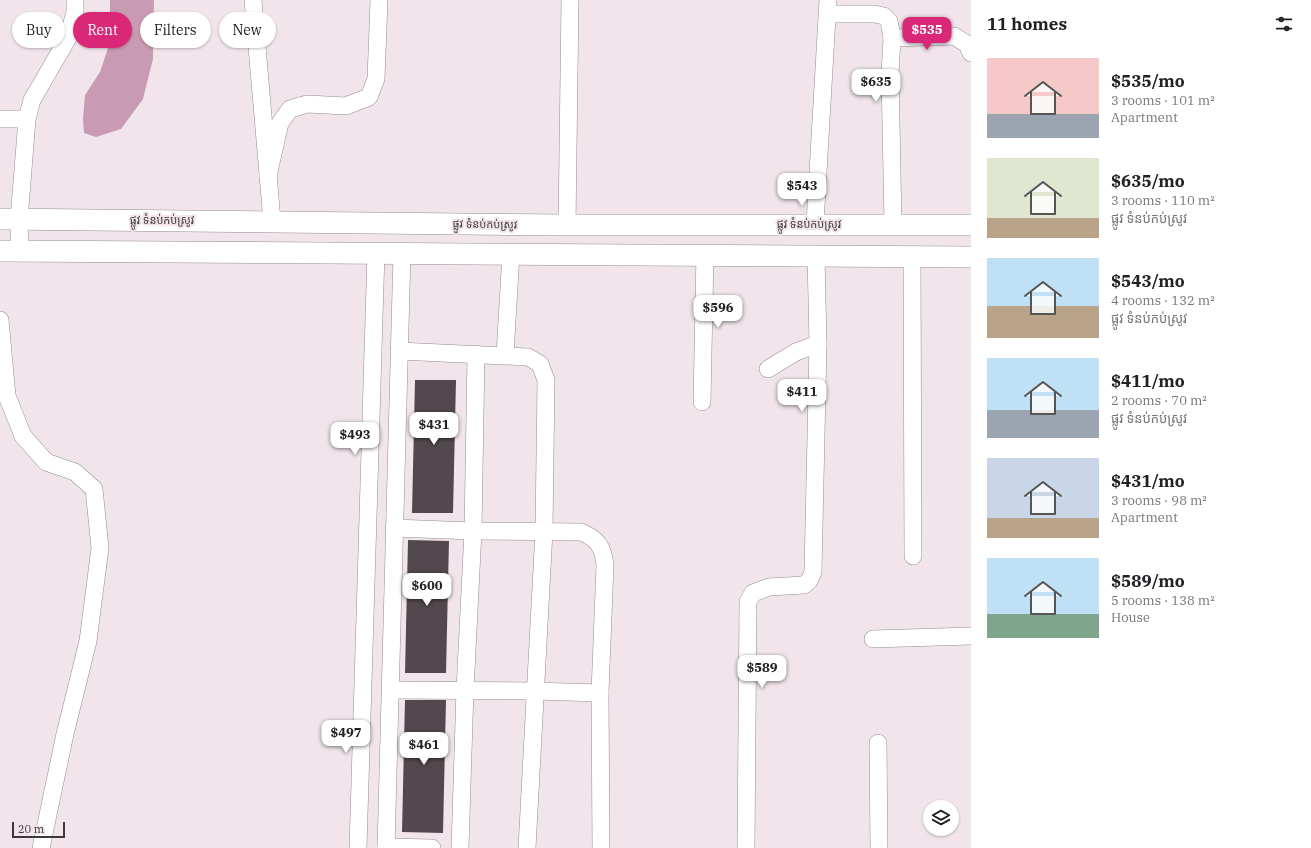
<!DOCTYPE html>
<html lang="en">
<head>
<meta charset="utf-8">
<style>
	body { margin:0; font-family:"IBM Plex Serif","Noto Sans Khmer",serif; background:#f6f6f6; color:#202124; height:100vh; display:flex; flex-direction:column; font-size:15px; white-space:nowrap }
	* { box-sizing:border-box; margin:0 }
	p { font-size:13px; color:#757577 }
	.icon { flex:none; width:22px; height:22px; fill:none; stroke:currentColor; stroke-width:2; stroke-linecap:round; stroke-linejoin:round }
	.map { position:relative; flex:1; overflow:hidden }
	.drawer { display:flex; flex-direction:column; background:#fff; width:340px }
	.drawer>* { flex:none }
	.guide { position:absolute; left:12px; top:12px; width:380px; height:36px; display:flex; gap:8px }
	.controls { position:absolute; left:923px; top:800px; display:grid; gap:8px }
	.controls a { display:grid; place-items:center; width:36px; height:36px; border-radius:50%; background:#fff; box-shadow:0 1px 3px #0004; font-size:20px }
	.scale { position:absolute; left:12px; bottom:10px; width:53px; box-sizing:border-box; padding-left:4px; border:2px solid #3d383b; border-top:0; font-size:11px; line-height:14px; white-space:nowrap; color:#3d383b; -webkit-text-stroke:3px #f1e5eb; paint-order:stroke }
	.price { position:absolute; translate:-50% -34px; padding:0 9px; border-radius:8px; background:#fff; color:#222; font-size:13px; line-height:26px; filter:drop-shadow(0 1px 2px #0008) }
	.price::after { content:''; position:absolute; left:50%; top:24px; width:12px; height:9px; margin-left:-6px; background:inherit; clip-path:polygon(0 0,100% 0,50% 100%) }
	.price.selected { background:#db2777; color:#fff }
	ul { padding:0; list-style:none }
	li { display:flex; align-items:center; gap:12px; height:100px; padding:0 16px }
	li span { display:grid; place-items:center; flex:none; width:112px; height:80px; border-radius:0px; color:#555 }
	li>.icon { margin-inline-start:auto }
	span .icon { width:48px; height:48px; fill:#fffc; stroke-width:1 }
	li b { font-size:17px }
	h2 { display:flex; justify-content:space-between; align-items:center; height:48px; padding:0 16px; font-size:17px }
	.tag { padding:0 14px; border-radius:18px; background:#fff; box-shadow:0 1px 3px #0004; font-size:14px; line-height:36px }
	.tag.selected { background:#db2777; color:#fff }
	main { display:flex; flex:1; min-height:0 }
	.map>svg:first-child { display:block }
	.water { fill:#c89bb2 }
	.building { fill:#52484d }
	.lines { fill:none; stroke-linecap:round; stroke-linejoin:round }
	.minor-casing { stroke:#968b91; stroke-width:18 }
	.major-casing { stroke:#968b91; stroke-width:22 }
	.minor { stroke:#fff; stroke-width:17 }
	.major { stroke:#fff; stroke-width:21 }
	.labels { text-anchor:middle; dominant-baseline:central; stroke-width:4; stroke-linejoin:round; paint-order:stroke }
	.street-label { font-size:11px; fill:#3d383b; stroke:#f1e5eb }
</style>
</head>
<body>
<main>
<div class="map">
<svg width="971" height="848" viewBox="0 0 971 848">
	<rect width="100%" height="100%" fill="#f1e5eb"/>
	<path class="water" d="M110,0H154L153,59L143,99L121,129L96,137L84,133L83,119L85,95L100,72L110,42Z"/>
	<g class="building">
		<path d="M415,380H456L453,513H412Z"/>
		<path d="M408,540L449,541L446,673H405Z"/>
		<path d="M405,700H446L443,833L402,832Z"/>
	</g>
	<g class="lines">
		<defs>
			<g id="minor">
				<path d="M253,0L272,221"/>
				<path d="M828,14H874L884,16L889,21L892,38L890,74L893,224"/>
				<path d="M892,38L954,36L967,44L971,53"/>
				<path d="M0,119H27L32,100L68,38L75,12V0"/>
				<path d="M268,176L280,123L290,109L307,104L346,106L369,97L376,79L379,0"/>
				<path d="M815,224L828,0"/>
				<path d="M567,225L570,0"/>
				<path d="M20,251L19,220L27,119"/>
				<path d="M912,255L913,556"/>
				<path d="M0,320L7,396L23,436L46,462L75,472L94,489L100,548L88,641L65,734L41,848"/>
				<path d="M399,351L528,357L540,364L546,380L544,531L527,848"/>
				<path d="M505,355L511,253"/>
				<path d="M768,369L796,352L818,344"/>
				<path d="M702,402L705,254"/>
				<path d="M394,528L473,531L581,532C598,539 603,547 605,565L600,693L601,848"/>
				<path d="M873,639L971,636"/>
				<path d="M391,690L535,691L600,693"/>
				<path d="M878,743L879,848"/>
				<path d="M386,847L432,848"/>
				<path d="M358,848L376,252"/>
				<path d="M386,848L402,253"/>
				<path d="M460,848L465,690L473,531L476,354"/>
				<path d="M746,848L748,602L753,593L769,587L804,585L809,581L813,572L818,344L816,255"/>
			</g>
			<g id="major">
				<path d="M0,219L567,225H971"/>
				<path d="M0,251L971,257"/>
			</g>
		</defs>
		<use href="#minor" class="minor-casing"/>
		<use href="#major" class="major-casing"/>
		<use href="#minor" class="minor"/>
		<use href="#major" class="major"/>
	</g>
	<g class="labels">
		<g class="street-label">
			<text x="162" y="220">ផ្លូវ ទំនប់កប់ស្រូវ</text>
			<text transform="translate(485 224) rotate(1)">ផ្លូវ ទំនប់កប់ស្រូវ</text>
			<text x="809" y="224">ផ្លូវ ទំនប់កប់ស្រូវ</text>
		</g>
	</g>
</svg>
<div class="controls">
<a><svg class="icon" aria-label="layers" viewBox="0 0 24 24"><path d="M12 4l9 5-9 5-9-5zM3 14l9 5 9-5"/></svg></a>
</div>
<div class="scale">20 m</div>
<b class="price selected" style="left:927px;top:51px">$535</b>
<b class="price" style="left:876px;top:103px">$635</b>
<b class="price" style="left:802px;top:207px">$543</b>
<b class="price" style="left:718px;top:329px">$596</b>
<b class="price" style="left:802px;top:413px">$411</b>
<b class="price" style="left:434px;top:446px">$431</b>
<b class="price" style="left:355px;top:456px">$493</b>
<b class="price" style="left:427px;top:607px">$600</b>
<b class="price" style="left:762px;top:689px">$589</b>
<b class="price" style="left:346px;top:754px">$497</b>
<b class="price" style="left:424px;top:766px">$461</b>
<div class="guide">
<a class="tag">Buy</a>
<a class="tag selected">Rent</a>
<a class="tag">Filters</a>
<a class="tag">New</a>
</div>
</div>
<section class="drawer">
<h2>11 homes<svg class="icon" aria-label="filters" viewBox="0 0 24 24"><path d="M4 7h16M4 17h16"/><circle cx="9" cy="7" r="2"/><circle cx="15" cy="17" r="2"/></svg></h2>
<ul>
<li><span style="background:linear-gradient(#f6c9c9 70%,#9aa5b1 0)"><svg class="icon" aria-label="home" viewBox="0 0 24 24"><path d="M3 11l9-7 9 7M6 9v11h12V9"/></svg></span><div><b>$535/mo</b><p>3 rooms · 101 m²</p><p>Apartment</p></div></li>
<li><span style="background:linear-gradient(#dfe7d0 75%,#b9a48a 0)"><svg class="icon" aria-label="home" viewBox="0 0 24 24"><path d="M3 11l9-7 9 7M6 9v11h12V9"/></svg></span><div><b>$635/mo</b><p>3 rooms · 110 m²</p><p>ផ្លូវ ទំនប់កប់ស្រូវ</p></div></li>
<li><span style="background:linear-gradient(#bfe0f5 60%,#b9a48a 0)"><svg class="icon" aria-label="home" viewBox="0 0 24 24"><path d="M3 11l9-7 9 7M6 9v11h12V9"/></svg></span><div><b>$543/mo</b><p>4 rooms · 132 m²</p><p>ផ្លូវ ទំនប់កប់ស្រូវ</p></div></li>
<li><span style="background:linear-gradient(#bfe0f5 65%,#9aa5b1 0)"><svg class="icon" aria-label="home" viewBox="0 0 24 24"><path d="M3 11l9-7 9 7M6 9v11h12V9"/></svg></span><div><b>$411/mo</b><p>2 rooms · 70 m²</p><p>ផ្លូវ ទំនប់កប់ស្រូវ</p></div></li>
<li><span style="background:linear-gradient(#c9d6e8 75%,#b9a48a 0)"><svg class="icon" aria-label="home" viewBox="0 0 24 24"><path d="M3 11l9-7 9 7M6 9v11h12V9"/></svg></span><div><b>$431/mo</b><p>3 rooms · 98 m²</p><p>Apartment</p></div></li>
<li><span style="background:linear-gradient(#bfe0f5 70%,#7fa58c 0)"><svg class="icon" aria-label="home" viewBox="0 0 24 24"><path d="M3 11l9-7 9 7M6 9v11h12V9"/></svg></span><div><b>$589/mo</b><p>5 rooms · 138 m²</p><p>House</p></div></li>
</ul>
</section>
</main>
</body>
</html>
